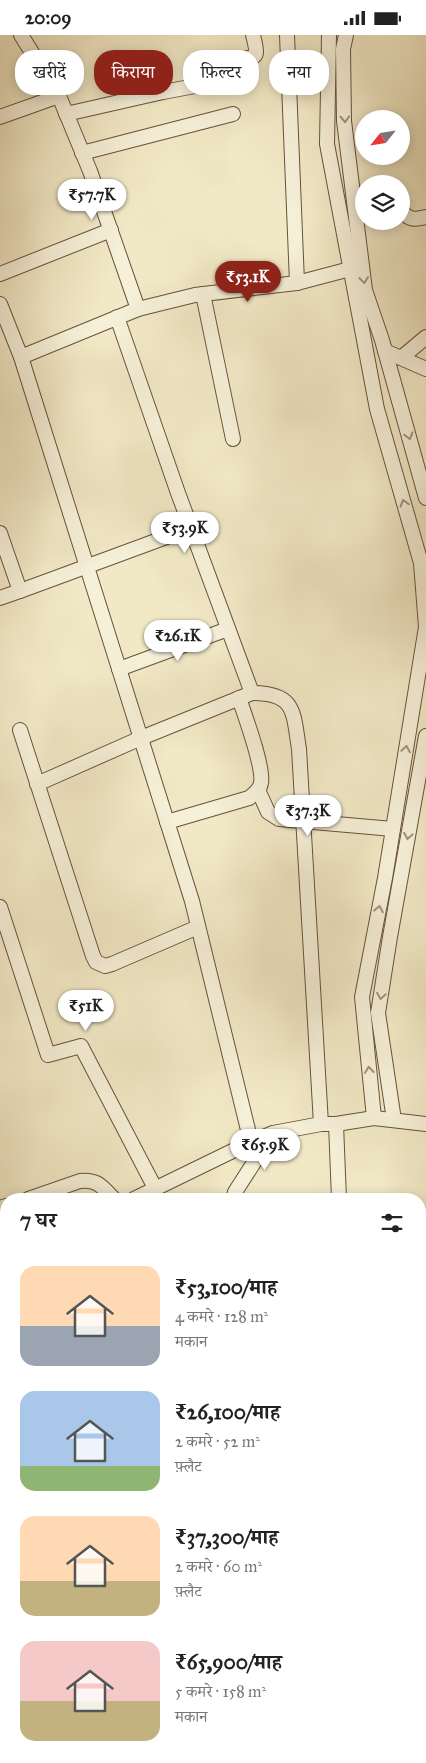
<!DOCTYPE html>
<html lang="hi">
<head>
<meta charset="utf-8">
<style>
	body { margin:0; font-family:"IM FELL Great Primer","Noto Serif Devanagari",serif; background:#f6f6f6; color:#222; height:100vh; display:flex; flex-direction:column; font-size:19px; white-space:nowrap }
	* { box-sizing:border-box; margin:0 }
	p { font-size:16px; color:#767676 }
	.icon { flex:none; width:28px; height:28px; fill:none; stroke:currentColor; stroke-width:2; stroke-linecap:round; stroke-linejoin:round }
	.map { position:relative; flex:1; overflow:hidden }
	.side { position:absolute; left:0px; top:1158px; width:426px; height:571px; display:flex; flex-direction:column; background:#fff; border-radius:20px 20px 0 0; box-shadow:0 2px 12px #0003 }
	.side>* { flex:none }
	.hud { position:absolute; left:15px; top:15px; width:396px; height:45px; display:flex; gap:10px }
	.needle { width:32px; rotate:240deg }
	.tools { position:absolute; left:355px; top:75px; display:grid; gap:10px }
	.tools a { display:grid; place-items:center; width:55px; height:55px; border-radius:50%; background:#fff; box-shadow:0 2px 12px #0003; font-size:25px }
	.price { position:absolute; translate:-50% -42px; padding:0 11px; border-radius:18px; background:#fff; color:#222; font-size:16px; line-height:32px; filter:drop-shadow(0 1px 2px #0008) }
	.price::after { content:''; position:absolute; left:50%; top:30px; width:15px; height:11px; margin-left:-8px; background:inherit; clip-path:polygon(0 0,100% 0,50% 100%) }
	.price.current { background:#8f2418; color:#fff }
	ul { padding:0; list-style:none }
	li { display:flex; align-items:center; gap:15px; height:125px; padding:0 20px }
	li span { display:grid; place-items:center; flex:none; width:140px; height:100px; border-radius:15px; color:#555 }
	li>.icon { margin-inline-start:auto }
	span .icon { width:60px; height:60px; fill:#fffc; stroke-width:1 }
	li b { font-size:21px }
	h2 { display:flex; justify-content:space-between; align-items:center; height:60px; padding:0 20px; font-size:21px }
	.tag { padding:0 18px; border-radius:20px; background:#fff; box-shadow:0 2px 12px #0003; font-size:18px; line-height:45px }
	.tag.current { background:#8f2418; color:#fff }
	.status { display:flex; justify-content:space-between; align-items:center; height:35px; padding:0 25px; background:#fff; direction:ltr }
	.status svg { height:14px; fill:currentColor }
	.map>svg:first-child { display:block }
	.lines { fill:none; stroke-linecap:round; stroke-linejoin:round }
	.street-casing { stroke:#685239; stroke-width:16 }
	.secondary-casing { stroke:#3a200a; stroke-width:22 }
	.street { stroke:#f6f0d9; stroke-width:14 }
	.secondary { stroke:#f6f0d9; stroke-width:20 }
	.oneway { stroke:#a1927c }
</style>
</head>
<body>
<div class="status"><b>20:09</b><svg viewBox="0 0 49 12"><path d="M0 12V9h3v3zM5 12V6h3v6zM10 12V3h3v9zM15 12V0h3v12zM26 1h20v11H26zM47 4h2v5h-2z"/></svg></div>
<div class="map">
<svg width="426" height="1728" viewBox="0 0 426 1728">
	<rect width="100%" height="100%" fill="#f1e8c5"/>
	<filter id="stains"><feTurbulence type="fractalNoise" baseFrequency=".004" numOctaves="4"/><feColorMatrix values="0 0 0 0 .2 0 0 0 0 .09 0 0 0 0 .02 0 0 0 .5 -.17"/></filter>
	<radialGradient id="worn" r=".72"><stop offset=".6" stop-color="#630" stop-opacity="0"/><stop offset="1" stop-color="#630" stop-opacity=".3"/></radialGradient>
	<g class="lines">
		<defs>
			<g id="street">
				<path d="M287,0L297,248"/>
				<path d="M329,0L327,109L377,374L421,528L426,592L385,843L362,962L374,1083"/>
				<path d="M346,0L343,14L344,86L365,255L382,305L426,463"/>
				<path d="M66,79L163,57L227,45L231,41L234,28C253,17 261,31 253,0"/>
				<path d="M0,82L59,61"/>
				<path d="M82,118L233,79"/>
				<path d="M401,175C408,185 415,185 426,182"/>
				<path d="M0,239L111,195"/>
				<path d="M203,259L233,404"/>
				<path d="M0,269L21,322L192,866L251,1107"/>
				<path d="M138,274L195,260L297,248L350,234"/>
				<path d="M385,316L426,334"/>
				<path d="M21,322L138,274L90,136L59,61L21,0"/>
				<path d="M401,323L426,302"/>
				<path d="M0,498L20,556L191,493"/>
				<path d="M0,563L20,556"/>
				<path d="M119,634L228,594"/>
				<path d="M252,658C296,658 293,677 299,714L321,1089"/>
				<path d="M20,695L93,921L96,927L105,931L112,929L198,892"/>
				<path d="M37,749L141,703L252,658L178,458L117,282"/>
				<path d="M258,755L268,777L279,784L393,794"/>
				<path d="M167,787L249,763C255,758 260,755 261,748C264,732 245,681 239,663"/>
				<path d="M0,872L48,1020L81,1011L155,1153"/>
				<path d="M394,1085L378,978L390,902L426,701"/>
				<path d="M336,1089L339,1164"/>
				<path d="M28,1164L80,1146C98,1144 102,1152 114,1164"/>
				<path d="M134,1164L251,1107L273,1098L321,1089H336L374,1083L426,1089"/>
				<path d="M233,1164L235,1157L273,1098"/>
				<path d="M0,1173L6,1171"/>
				<path d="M0,1236L6,1232"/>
				<path d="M0,1344L6,1343"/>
				<path d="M420,1471L426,1463"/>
				<path d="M0,1537L6,1534"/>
				<path d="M420,1595L426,1596"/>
				<path d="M420,1708L426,1706"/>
				<path d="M0,1713L6,1711"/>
				<path d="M341,1722V1728"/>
				<path d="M249,1728L250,1722"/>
				<path d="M387,1728L388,1722"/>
			</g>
			<g id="secondary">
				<path d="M0,1462L6,1479"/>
				<path d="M104,1722L106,1728"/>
			</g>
		</defs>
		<use href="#street" class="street-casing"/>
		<use href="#secondary" class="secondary-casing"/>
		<use href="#street" class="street"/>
		<use href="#secondary" class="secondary"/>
	</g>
	<defs><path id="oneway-chevron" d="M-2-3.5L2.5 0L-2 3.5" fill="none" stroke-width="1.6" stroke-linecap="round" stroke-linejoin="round" transform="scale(1.25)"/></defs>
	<g class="oneway">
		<use href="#oneway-chevron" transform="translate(345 84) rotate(87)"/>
		<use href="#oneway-chevron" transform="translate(364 245) rotate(83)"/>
		<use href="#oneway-chevron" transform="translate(409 401) rotate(74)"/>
		<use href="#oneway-chevron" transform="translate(404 468) rotate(-106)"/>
		<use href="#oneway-chevron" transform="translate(406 714) rotate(-81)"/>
		<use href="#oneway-chevron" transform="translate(408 801) rotate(100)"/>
		<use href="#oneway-chevron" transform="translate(379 874) rotate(-79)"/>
		<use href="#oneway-chevron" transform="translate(381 961) rotate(99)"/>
		<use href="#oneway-chevron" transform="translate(369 1035) rotate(-96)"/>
	</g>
	<rect width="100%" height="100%" filter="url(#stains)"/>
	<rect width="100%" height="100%" fill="url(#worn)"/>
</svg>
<div class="tools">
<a><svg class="needle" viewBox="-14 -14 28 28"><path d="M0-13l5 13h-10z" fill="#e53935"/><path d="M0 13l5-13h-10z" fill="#767676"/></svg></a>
<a><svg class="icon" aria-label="layers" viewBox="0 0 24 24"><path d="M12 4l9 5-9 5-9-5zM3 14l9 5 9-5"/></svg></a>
</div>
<b class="price" style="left:92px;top:186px">₹57.7K</b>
<b class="price current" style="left:248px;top:268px">₹53.1K</b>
<b class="price" style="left:185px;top:519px">₹53.9K</b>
<b class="price" style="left:178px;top:627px">₹26.1K</b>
<b class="price" style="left:308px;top:802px">₹37.3K</b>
<b class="price" style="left:86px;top:997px">₹51K</b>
<b class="price" style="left:265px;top:1136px">₹65.9K</b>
<div class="hud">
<a class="tag">खरीदें</a>
<a class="tag current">किराया</a>
<a class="tag">फ़िल्टर</a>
<a class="tag">नया</a>
</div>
<section class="side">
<h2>7 घर<svg class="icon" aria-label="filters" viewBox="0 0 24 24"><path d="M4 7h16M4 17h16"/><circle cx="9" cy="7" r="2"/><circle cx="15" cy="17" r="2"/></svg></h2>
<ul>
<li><span style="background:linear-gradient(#ffd9b3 60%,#9aa5b1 0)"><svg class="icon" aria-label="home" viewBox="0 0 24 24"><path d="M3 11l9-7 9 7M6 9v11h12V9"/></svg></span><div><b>₹53,100/माह</b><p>4 कमरे · 128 m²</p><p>मकान</p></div></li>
<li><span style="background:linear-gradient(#a9c7e8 75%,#8fb573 0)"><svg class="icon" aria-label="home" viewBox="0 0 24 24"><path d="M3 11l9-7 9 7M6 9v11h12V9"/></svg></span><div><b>₹26,100/माह</b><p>2 कमरे · 52 m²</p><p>फ़्लैट</p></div></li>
<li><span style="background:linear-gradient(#ffd9b3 65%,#c2b280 0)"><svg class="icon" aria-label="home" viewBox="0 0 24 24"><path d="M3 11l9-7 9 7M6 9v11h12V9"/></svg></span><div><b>₹37,300/माह</b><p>2 कमरे · 60 m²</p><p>फ़्लैट</p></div></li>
<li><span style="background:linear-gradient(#f6c9c9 60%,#c2b280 0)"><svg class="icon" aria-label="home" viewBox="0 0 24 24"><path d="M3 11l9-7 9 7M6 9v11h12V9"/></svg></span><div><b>₹65,900/माह</b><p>5 कमरे · 158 m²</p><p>मकान</p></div></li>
</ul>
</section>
</div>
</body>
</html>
